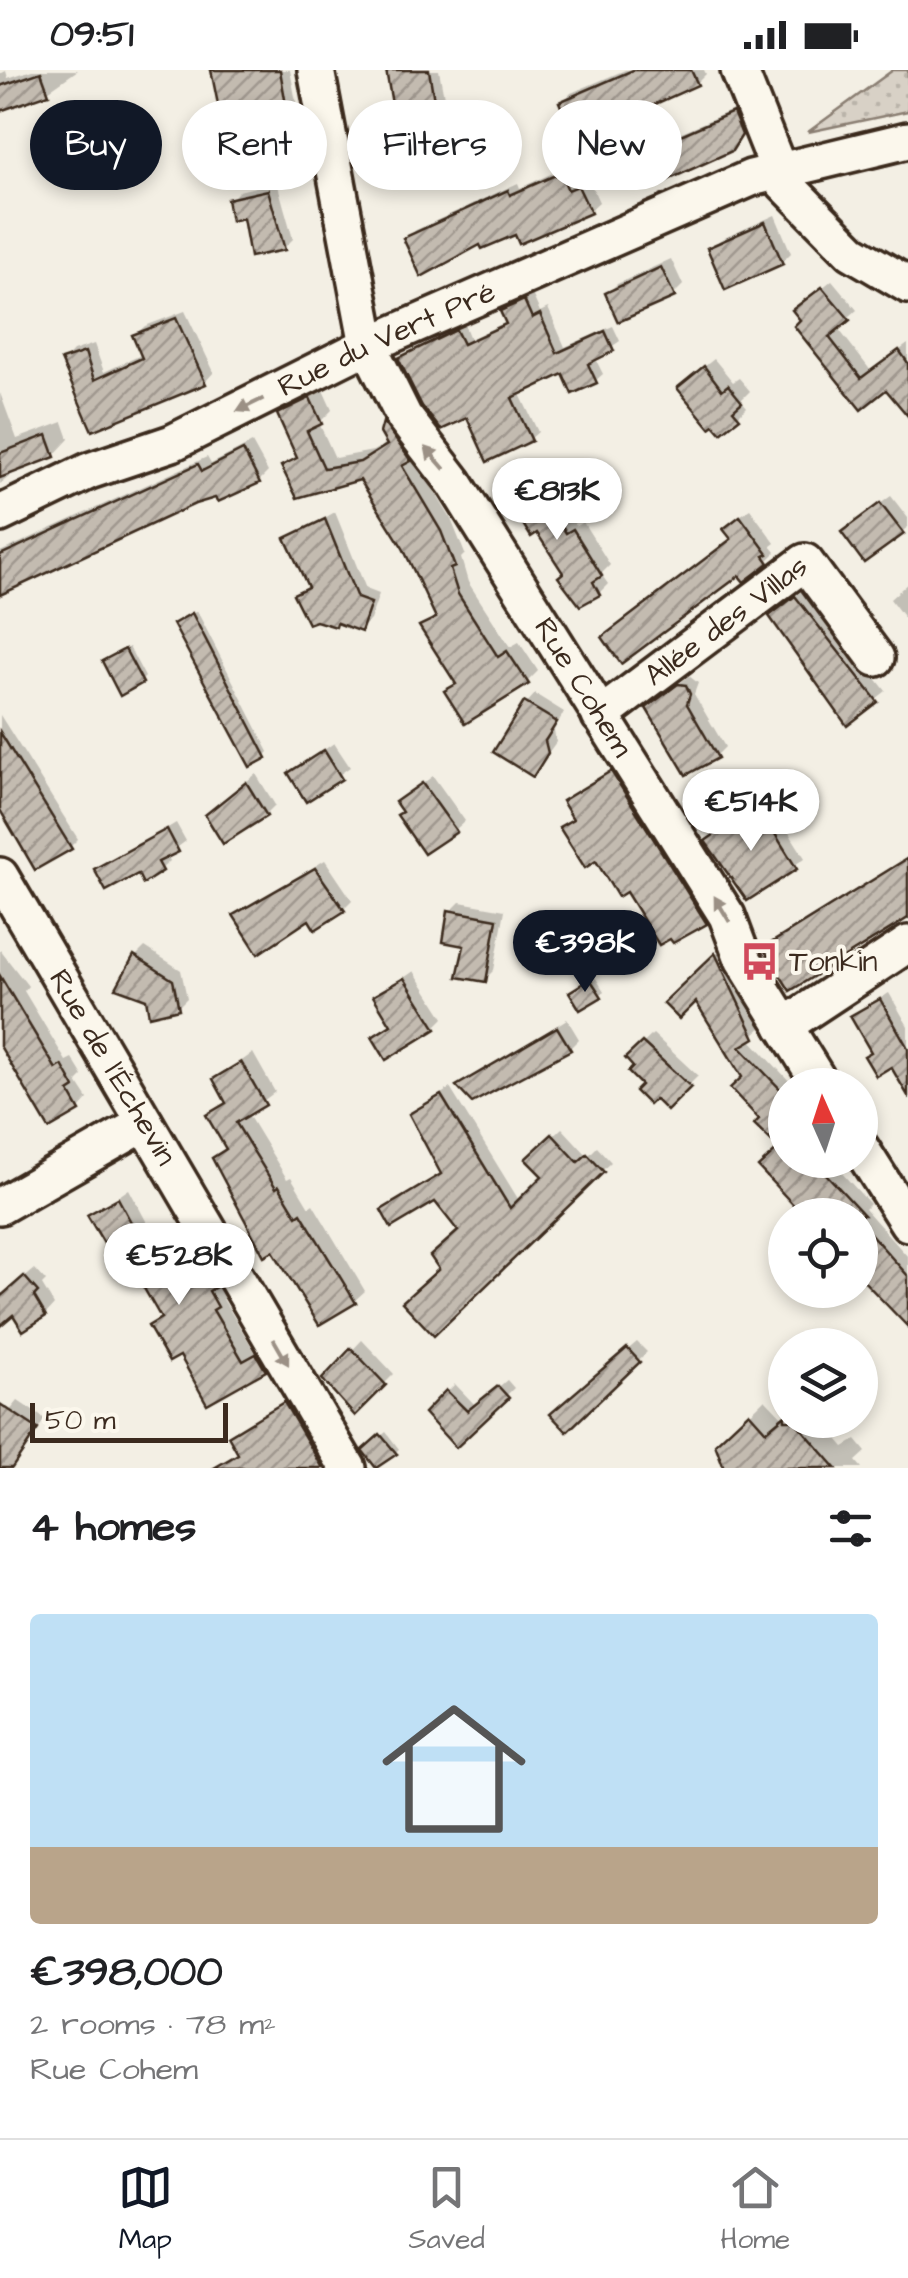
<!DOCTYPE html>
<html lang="en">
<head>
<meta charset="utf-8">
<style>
	body { margin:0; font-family:"Architects Daughter",sans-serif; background:#f6f6f6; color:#202124; height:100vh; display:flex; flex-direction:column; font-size:38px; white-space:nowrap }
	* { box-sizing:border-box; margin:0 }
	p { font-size:32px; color:#757577 }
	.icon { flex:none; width:55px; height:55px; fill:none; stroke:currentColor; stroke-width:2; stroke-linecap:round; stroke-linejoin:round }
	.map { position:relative; height:1398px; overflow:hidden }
	.side { display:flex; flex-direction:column; background:#fff; flex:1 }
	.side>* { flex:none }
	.guide { position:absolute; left:30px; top:30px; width:850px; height:90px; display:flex; gap:20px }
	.needle { width:65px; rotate:357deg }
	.fabs { position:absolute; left:768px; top:998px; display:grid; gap:20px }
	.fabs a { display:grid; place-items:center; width:110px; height:110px; border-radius:50%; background:#fff; box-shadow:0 5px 15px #0003; font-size:50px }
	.scale { position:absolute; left:30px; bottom:25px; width:198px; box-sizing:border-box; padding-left:10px; border:5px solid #3b2a1e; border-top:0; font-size:28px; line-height:35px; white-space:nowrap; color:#3b2a1e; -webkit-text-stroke:8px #fbf7ec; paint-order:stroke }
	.price { position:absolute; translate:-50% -85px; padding:0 22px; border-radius:35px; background:#fff; color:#222; font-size:32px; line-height:65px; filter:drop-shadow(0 2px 5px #0008) }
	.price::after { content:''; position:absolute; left:50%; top:60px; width:30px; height:22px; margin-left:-15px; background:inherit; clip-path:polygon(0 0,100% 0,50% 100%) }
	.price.on { background:#111827; color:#fff }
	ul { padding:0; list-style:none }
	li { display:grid; align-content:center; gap:20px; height:530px; padding:0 30px }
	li+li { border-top:2px solid #e0e0e0 }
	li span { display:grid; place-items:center; height:310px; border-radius:10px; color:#555 }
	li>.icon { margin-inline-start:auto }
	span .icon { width:180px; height:180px; fill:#fffc; stroke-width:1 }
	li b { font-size:42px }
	h2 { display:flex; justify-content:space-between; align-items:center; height:120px; padding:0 30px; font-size:42px }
	.chip { padding:0 35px; border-radius:45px; background:#fff; box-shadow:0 5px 15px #0003; font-size:35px; line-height:90px }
	.chip.on { background:#111827; color:#fff }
	.status { display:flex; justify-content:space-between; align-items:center; height:70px; padding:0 50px; background:#fff; direction:ltr }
	.status svg { height:28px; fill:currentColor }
	.tabs { display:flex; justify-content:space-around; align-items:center; height:140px; border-top:2px solid #e0e0e0; background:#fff; font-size:28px; color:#757577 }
	.tabs a { display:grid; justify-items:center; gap:5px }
	.tabs .on { color:#111827 }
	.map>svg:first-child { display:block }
	.grass { fill:url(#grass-dots); stroke:#8a7e72; stroke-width:2.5 }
	.shadow { fill:#0003 }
	.building { fill:url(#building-hatch); stroke:#3b2a1e; stroke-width:2.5 }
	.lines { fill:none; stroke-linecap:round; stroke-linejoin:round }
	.minor-casing { stroke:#3b2a1e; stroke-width:42 }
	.minor { stroke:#fbf7ec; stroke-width:35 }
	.oneway { fill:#9b9085 }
	.labels { text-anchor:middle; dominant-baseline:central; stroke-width:8; stroke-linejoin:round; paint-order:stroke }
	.street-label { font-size:30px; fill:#3b2a1e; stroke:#fbf7ec }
	.poi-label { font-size:30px; fill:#3b2a1e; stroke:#fbf7ec; text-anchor:start }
</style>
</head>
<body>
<div class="status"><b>09:51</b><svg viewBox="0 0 49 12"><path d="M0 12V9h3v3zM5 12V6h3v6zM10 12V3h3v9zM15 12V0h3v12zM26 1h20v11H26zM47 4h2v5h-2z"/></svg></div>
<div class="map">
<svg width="908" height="1398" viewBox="0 0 908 1398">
	<defs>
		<pattern id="grass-dots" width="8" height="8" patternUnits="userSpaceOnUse" patternTransform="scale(2.5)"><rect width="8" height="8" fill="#d8d1c6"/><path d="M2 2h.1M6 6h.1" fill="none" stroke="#bab4aa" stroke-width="1.8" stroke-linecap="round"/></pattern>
		<pattern id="building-hatch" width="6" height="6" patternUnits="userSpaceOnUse" patternTransform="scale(2.5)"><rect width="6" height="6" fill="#c3bbb0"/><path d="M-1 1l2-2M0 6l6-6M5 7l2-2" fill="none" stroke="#a0988f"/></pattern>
	</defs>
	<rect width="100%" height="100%" fill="#f3efe4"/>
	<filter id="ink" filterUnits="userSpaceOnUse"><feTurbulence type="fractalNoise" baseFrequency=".01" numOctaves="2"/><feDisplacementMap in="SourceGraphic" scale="20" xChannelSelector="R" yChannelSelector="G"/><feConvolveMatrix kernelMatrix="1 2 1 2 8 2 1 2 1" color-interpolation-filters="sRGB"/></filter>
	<g filter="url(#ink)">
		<path class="grass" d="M893,0H908V41L808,62Z"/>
		<g class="shadow">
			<path d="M32,0H78L48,21L0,38V4L6,1L8,8Z"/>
			<path d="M209,0H290L304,75L294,85Z"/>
			<path d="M390,0H439L448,49L438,59Z"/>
			<path d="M625,0H704L706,4L697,13L562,33L571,23Z"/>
			<path d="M742,36L750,55L731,79L638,86L647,77Z"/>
			<path d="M570,95L578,113L588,108L599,132L589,141L481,172L406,169L416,160L518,113L520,118Z"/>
			<path d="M277,112L293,169L284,178L230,130L239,121Z"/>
			<path d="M775,145L791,183L782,192L710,179L720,170Z"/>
			<path d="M671,189L683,215L674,224L608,223L617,214Z"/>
			<path d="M832,210L857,240L837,257L871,301L908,274V337L887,317L861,336L803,250L805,232Z"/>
			<path d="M532,224L540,242L548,238L565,277L613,256L620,271L595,288L603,304L595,311L564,301L519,322L538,362L530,369L468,345L424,334L402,285L464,254L470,269L508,251L503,241Z"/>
			<path d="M185,241L214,302L205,312L94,358L64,291L73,281L94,274L104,302L143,284L135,265L145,256Z"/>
			<path d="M714,289L733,312L739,308L750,321L741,330L747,337L738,346L689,309Z"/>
			<path d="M322,318L332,340L319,353L335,388L373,381L388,372L383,363L395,343L413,386L451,449L465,484L461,488L468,512L510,577L519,572L538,601L527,612L448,622L458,612L422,556L437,544L405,477L361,407L284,396L298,384L280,345Z"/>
			<path d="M0,323L17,369L63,352L69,369L54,385L23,396L0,414Z"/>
			<path d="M252,373L268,402L259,411L194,432L0,523V482L207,387L211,394Z"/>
			<path d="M543,403L576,456L583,452L610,495L601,504L608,514L599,523L566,502L510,428Z"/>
			<path d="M891,426L908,448V457L865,490L854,453Z"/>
			<path d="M750,439L775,473L771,476L776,482L767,491L734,450Z"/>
			<path d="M335,442L366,519L379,524L370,550L361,559L296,525L309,514L288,469Z"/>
			<path d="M908,513V553L890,529Z"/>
			<path d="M805,519L886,621L847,652L781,537Z"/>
			<path d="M197,541L269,682L265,686L180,551Z"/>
			<path d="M129,577L145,607L141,611L109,588Z"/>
			<path d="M689,606L698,613L694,624L725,677L716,686L658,630Z"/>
			<path d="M535,624L564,642L554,660L556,672L533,704L526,634Z"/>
			<path d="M0,645L78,769L70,777L0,735Z"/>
			<path d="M334,673L350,697L306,728L291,703Z"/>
			<path d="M620,694L714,843L705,852L626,819L562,757L574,746L565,732Z"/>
			<path d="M256,704L275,735L266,744L225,728Z"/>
			<path d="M433,706L465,751L455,760L404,742L398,732Z"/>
			<path d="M767,728L805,788L748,827L717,762Z"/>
			<path d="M176,753L186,771L167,785L170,791L161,799L97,800Z"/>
			<path d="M908,787V845L766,878L775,869Z"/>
			<path d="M325,790L352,830L343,839L310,847L236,845Z"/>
			<path d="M460,832L505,840L494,900L485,909L451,841Z"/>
			<path d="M145,877L181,900L187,928L178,937L136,886Z"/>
			<path d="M724,877L762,957L749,968L793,1015H785V1090H830L870,1134L865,1139L908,1187V1252L860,1204V1145H806L762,1097L782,1078L763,1049L745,1007L696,928L666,933Z"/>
			<path d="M0,880L28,916L24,921L66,991L72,988L83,1006L77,1012L88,1029L79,1039L0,971Z"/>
			<path d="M414,901L444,948L435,957L375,968L393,953L376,927Z"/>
			<path d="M595,907L604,921L600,925L576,919Z"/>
			<path d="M889,923L908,956V1006L873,980L853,946Z"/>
			<path d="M567,949L579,969L570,978L459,1016Z"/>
			<path d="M653,964L698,1006L667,1037L644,1015L628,988Z"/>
			<path d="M253,983L275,1022L247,1043L287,1109L291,1107L309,1137L313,1134L365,1221L354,1231L215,1089L227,1076L209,1046L228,1030L216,1009Z"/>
			<path d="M450,1018L520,1132L545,1106L529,1089L562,1058L588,1086L597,1077L611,1092L434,1262L442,1199L461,1160L436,1128L384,1141L443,1102L412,1044Z"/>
			<path d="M129,1119L170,1196L207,1174L227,1224L223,1229L255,1282L268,1275L276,1289L265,1299L181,1282L152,1256L162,1245L135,1197L90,1146Z"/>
			<path d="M35,1199L46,1211L42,1215L54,1235L45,1245L13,1241L0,1250V1229Z"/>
			<path d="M362,1270L394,1304L356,1342L325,1309Z"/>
			<path d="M637,1272L647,1282L567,1359L562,1335Z"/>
			<path d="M507,1310L514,1318L456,1374L427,1343L455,1314L476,1336Z"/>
			<path d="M294,1325L338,1398H214L240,1382L231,1367L240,1358Z"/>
			<path d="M765,1329L785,1350H821L844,1377L856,1370L866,1382L856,1391L862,1398H727L718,1375Z"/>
			<path d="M18,1331L45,1349L16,1392L2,1398L0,1353Z"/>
			<path d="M386,1362L399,1379L379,1397L366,1380Z"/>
		</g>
		<g class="building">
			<path d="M211,0H280L295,88L254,96L250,77L238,80L237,72L226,74Z"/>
			<path d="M386,0H429L439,61L398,68Z"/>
			<path d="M633,0H691L698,15L575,70L559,32Z"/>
			<path d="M41,2L49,24L0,41V16Z"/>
			<path d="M733,42L742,65L732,81L650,118L635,85Z"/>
			<path d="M560,103L568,120L578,116L591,143L519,174L515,165L482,179L480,175L421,207L403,168L508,120L510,125Z"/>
			<path d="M268,120L285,180L250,187L243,148L231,151L227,129Z"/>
			<path d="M765,152L783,194L725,220L707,178Z"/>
			<path d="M661,197L675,227L618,252L605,223Z"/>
			<path d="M822,217L850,250L829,267L861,308L899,280L908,293V346L886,320L861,340L794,256L800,250L792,240Z"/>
			<path d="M524,230L532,248L540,244L557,283L605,261L614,281L588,294L597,313L572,324L563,304L512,328L532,371L487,392L467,348L441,360L422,336L398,288L456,260L463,274L506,254L500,241Z"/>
			<path d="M176,248L206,314L92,361L61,290L85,282L94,310L142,288L132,265Z"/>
			<path d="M704,296L722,320L728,315L742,332L733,340L740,348L721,363L714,355L710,358L677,318Z"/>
			<path d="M310,328L322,354L307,361L324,398L360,392L387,375L380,363L383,352L411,391L402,396L441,461L455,497L450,499L458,524L498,587L507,581L529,614L465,654L444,621L456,614L419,556L436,548L403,478L360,410L297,428L281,396L297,388L277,344Z"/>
			<path d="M47,365L55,387L0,408V383Z"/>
			<path d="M243,380L260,413L218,432L215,428L195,434L0,525V485L198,394L202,401Z"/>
			<path d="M533,410L566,463L573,459L602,506L593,512L600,525L580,536L558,507L563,503L537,463L531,467L506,427Z"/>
			<path d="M880,433L904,464L864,493L841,462Z"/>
			<path d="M740,446L768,484L764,486L769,493L744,512L739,506L621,594L602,567L731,469L723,459Z"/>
			<path d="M325,449L357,528L371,533L361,562L337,553L336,557L316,551L308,554L293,524L308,517L285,468Z"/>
			<path d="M795,526L878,632L847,656L769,546Z"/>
			<path d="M192,543L267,688L250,697L173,554Z"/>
			<path d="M125,579L143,613L120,626L102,591Z"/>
			<path d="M678,614L686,615L690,624L687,634L718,688L686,705L646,638Z"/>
			<path d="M524,632L557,652L545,671L548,683L533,707L493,682Z"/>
			<path d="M0,662L72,779L35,800L0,740Z"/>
			<path d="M324,680L342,709L306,732L288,703Z"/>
			<path d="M611,701L707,854L673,873L670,869L659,875L626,822L618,827L596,791L585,798L559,757L573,749L562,731Z"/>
			<path d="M246,712L267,746L223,774L205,745Z"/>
			<path d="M422,713L457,762L424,784L397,745L402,742L395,732Z"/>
			<path d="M757,735L797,799L747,831L705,771Z"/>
			<path d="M167,759L179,782L158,792L163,801L143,814L138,804L106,821L94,799Z"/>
			<path d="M908,788V848L790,921L763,878Z"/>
			<path d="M315,798L345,841L315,860L309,850L258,884L233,845Z"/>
			<path d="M448,840L497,849L486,912L457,907L464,876L443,872Z"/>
			<path d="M715,883L755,968L740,977L785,1024V1090H813L864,1145H825L815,1134L803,1145L758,1097L779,1078L754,1054L759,1049L730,1018L742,1007L696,932L679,949L663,933Z"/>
			<path d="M134,885L173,910L179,939L149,946L146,929L116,918Z"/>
			<path d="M0,906L56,999L62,995L75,1018L69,1022L80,1041L49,1059L0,976Z"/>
			<path d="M404,908L436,959L386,990L372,967L391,955L373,926Z"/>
			<path d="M590,909L602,927L580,940L569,922Z"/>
			<path d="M880,929L908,978V1026L891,997L876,1006L864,986L871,982L850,946Z"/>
			<path d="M557,957L571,980L472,1033L456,1016Z"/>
			<path d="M642,972L691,1017L667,1041L655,1029L649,1035L635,1021L641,1015L628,1002L633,997L625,988Z"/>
			<path d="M241,992L266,1035L236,1053L276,1118L279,1116L297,1146L301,1143L356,1233L319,1255L273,1181L264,1186L212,1088L226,1079L206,1045L226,1033L213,1009Z"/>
			<path d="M441,1025L510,1138L542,1106L525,1089L552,1064L578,1092L587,1084L604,1102L434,1266L402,1232L439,1199L430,1186L458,1161L435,1132L391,1158L381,1140L441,1104L409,1044Z"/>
			<path d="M118,1128L159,1204L196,1183L216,1217L209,1221L218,1237L213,1240L243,1291L256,1284L266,1301L207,1334L180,1286L169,1292L148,1256L161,1248L134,1201L124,1207L87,1145Z"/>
			<path d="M860,1152L908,1206V1257L860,1207Z"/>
			<path d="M24,1206L38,1222L34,1226L46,1246L23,1261L13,1245L0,1256V1227Z"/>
			<path d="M351,1278L386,1315L355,1346L322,1309Z"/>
			<path d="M627,1278L640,1292L567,1362L550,1344Z"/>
			<path d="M498,1316L509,1328L456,1378L424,1343L446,1320L467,1341Z"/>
			<path d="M284,1332L323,1398H214L238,1384L228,1366Z"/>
			<path d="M0,1334L38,1359L12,1398H0Z"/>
			<path d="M749,1342L766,1361L785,1345V1350H794L836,1398H724L715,1374Z"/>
			<path d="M380,1364L397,1384L376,1398L362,1380Z"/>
		</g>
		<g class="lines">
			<defs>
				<g id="minor">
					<path id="s1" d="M316,0L368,275L404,347L454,412L727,846L743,889L821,1015"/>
					<path d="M739,0L784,113L852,182L908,215"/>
					<path id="s2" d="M0,444L89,401L172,373L368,275L751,108L908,70"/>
					<path id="s3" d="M600,646L805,492L876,588"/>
					<path id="s4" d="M0,806L348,1398"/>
					<path d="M784,956L908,874"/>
					<path d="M860,1077L908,1153"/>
					<path d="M0,1136L145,1053"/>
				</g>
			</defs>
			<use href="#minor" class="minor-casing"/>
			<use href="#minor" class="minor"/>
		</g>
		<defs><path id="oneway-solid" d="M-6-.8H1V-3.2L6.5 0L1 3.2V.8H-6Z" transform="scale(2.5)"/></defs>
		<g class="oneway">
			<use href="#oneway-solid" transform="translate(250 335) rotate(154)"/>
			<use href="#oneway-solid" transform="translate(435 388) rotate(-131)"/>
			<use href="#oneway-solid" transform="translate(722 839) rotate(-121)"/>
			<use href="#oneway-solid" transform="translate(281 1282) rotate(60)"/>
		</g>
	</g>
	<defs>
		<symbol id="bus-bare" viewBox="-9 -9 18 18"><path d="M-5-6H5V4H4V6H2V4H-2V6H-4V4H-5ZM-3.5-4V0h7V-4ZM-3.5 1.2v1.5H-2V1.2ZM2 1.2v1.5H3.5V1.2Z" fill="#d1495b" stroke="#fbf7ec" stroke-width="2.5" paint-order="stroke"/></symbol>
	</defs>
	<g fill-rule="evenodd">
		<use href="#bus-bare" x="732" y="864" width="55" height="55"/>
	</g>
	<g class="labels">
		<g class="street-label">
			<text stroke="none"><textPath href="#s2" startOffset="425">Rue du Vert Pré</textPath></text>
			<text stroke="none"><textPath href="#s3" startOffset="158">Allée des Villas</textPath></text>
			<text stroke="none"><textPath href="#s1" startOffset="685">Rue Cohem</textPath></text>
			<text stroke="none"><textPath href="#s4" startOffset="222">Rue de l'Échevin</textPath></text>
		</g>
		<g class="poi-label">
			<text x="789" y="892">Tonkin</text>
		</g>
	</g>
</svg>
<div class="fabs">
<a><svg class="needle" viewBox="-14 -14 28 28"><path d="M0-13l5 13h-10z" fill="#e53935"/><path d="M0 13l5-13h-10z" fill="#757577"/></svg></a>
<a><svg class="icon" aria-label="locate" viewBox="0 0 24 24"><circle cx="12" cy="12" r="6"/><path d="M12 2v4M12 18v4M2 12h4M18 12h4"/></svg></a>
<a><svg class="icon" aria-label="layers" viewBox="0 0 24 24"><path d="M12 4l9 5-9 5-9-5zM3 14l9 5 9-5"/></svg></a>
</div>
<div class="scale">50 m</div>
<b class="price" style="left:557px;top:473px">€813K</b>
<b class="price" style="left:751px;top:784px">€514K</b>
<b class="price on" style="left:585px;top:925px">€398K</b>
<b class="price" style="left:179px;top:1238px">€528K</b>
<div class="guide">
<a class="chip on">Buy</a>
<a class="chip">Rent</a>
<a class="chip">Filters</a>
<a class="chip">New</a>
</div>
</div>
<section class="side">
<h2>4 homes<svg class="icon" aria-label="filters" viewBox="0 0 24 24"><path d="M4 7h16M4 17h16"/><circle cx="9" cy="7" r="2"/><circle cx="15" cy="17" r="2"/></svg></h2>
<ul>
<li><span style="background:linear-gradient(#bfe0f5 75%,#b9a48a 0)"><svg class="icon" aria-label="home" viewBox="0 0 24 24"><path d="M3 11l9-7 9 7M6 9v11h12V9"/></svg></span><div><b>€398,000</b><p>2 rooms · 78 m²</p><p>Rue Cohem</p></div></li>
</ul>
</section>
<nav class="tabs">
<a class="on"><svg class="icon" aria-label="map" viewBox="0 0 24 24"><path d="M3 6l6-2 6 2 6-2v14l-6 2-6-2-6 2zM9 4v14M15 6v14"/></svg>Map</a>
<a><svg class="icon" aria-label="saved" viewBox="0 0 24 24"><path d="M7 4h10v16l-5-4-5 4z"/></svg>Saved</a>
<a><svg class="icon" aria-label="home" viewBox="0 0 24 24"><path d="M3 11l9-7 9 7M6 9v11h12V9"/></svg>Home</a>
</nav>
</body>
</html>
